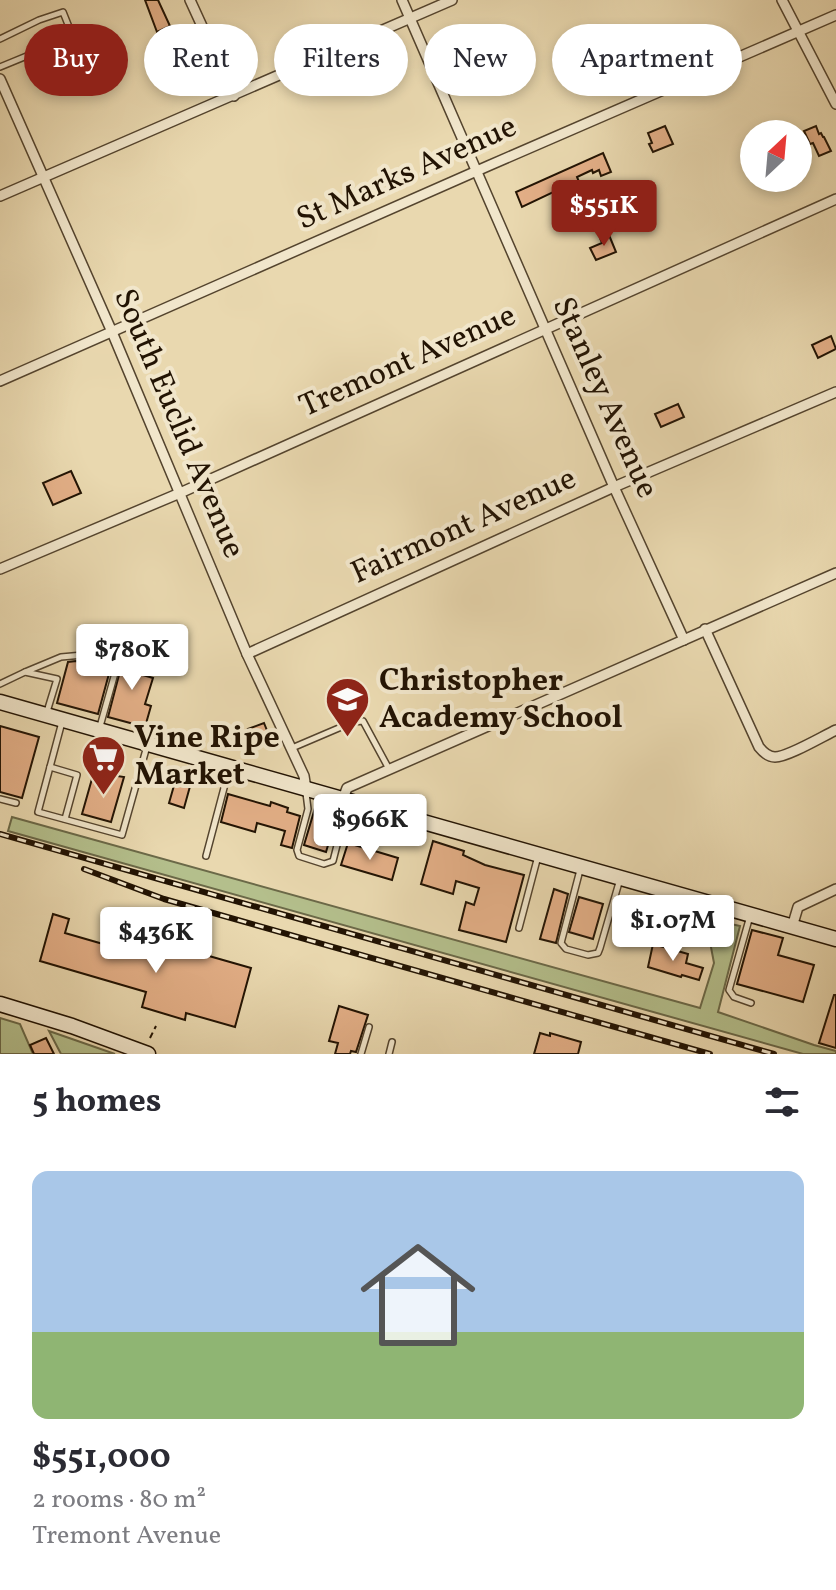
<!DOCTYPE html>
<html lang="en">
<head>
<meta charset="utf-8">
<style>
	body { margin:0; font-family:Vollkorn,serif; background:#f7f7f7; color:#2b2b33; height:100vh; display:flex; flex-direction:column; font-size:30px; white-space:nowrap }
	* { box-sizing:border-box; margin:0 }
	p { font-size:26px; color:#7c7c81 }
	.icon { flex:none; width:44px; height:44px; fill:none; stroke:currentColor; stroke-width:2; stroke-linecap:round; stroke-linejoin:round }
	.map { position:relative; height:1054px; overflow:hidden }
	.drawer { display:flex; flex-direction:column; background:#fff; flex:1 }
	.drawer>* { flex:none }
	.hud { position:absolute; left:24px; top:24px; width:788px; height:72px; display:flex; gap:16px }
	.needle { width:52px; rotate:26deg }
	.controls { position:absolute; left:740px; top:120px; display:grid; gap:16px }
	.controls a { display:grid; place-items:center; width:72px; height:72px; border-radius:50%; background:#fff; box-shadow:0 4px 12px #0003; font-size:40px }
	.price { position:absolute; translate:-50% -68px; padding:0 18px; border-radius:8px; background:#fff; color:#222; font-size:26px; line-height:52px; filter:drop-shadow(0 2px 4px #0008) }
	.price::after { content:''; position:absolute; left:50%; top:48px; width:24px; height:18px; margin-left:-12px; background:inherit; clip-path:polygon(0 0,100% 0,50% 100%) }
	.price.current { background:#8f2418; color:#fff }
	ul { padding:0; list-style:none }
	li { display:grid; align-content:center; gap:16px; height:424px; padding:0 32px }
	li+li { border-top:2px solid #e1e1e2 }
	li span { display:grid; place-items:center; height:248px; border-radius:16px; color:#555 }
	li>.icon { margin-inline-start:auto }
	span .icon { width:144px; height:144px; fill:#fffc; stroke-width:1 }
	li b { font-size:34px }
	h2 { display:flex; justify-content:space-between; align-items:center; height:96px; padding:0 32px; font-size:34px }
	.tag { padding:0 28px; border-radius:36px; background:#fff; box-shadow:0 4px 12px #0003; font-size:28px; line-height:72px }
	.tag.current { background:#8f2418; color:#fff }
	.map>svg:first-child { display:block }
	.green { fill:#b4bf8c; stroke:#6b6948; stroke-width:2 }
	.building { fill:#e3af87; stroke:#221303; stroke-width:2 }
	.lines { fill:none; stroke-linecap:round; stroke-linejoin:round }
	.lane-casing { stroke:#54442e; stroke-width:8 }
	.street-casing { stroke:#54442e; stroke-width:12 }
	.secondary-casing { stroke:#221303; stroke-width:17 }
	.path { stroke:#221303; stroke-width:2; stroke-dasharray:6 4; stroke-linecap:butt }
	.lane { stroke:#f1e6cb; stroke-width:5 }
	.street { stroke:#f1e6cb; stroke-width:9 }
	.secondary { stroke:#f1e6cb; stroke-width:14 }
	.rail-casing { stroke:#221303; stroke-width:6 }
	.rail { stroke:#f1e6cb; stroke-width:3; stroke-dasharray:9; stroke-linecap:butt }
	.labels { text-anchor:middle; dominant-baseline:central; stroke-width:8; stroke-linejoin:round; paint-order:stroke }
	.street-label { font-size:32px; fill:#221303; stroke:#f1e6cb }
	.poi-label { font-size:32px; font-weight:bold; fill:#221303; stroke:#f1e6cb; text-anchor:start }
</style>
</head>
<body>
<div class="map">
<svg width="836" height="1054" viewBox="0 0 836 1054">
	<rect width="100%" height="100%" fill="#e9d8af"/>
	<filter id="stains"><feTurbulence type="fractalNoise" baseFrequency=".0025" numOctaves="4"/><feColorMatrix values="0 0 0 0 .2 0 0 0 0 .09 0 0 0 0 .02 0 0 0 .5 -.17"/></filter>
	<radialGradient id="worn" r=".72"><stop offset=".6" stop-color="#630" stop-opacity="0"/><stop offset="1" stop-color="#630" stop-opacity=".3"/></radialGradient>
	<g class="green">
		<path d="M12,817L700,1008L714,963L710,942L717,921L740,926L718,1012L814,1045L836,1051V1054H803L8,831Z"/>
		<path d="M0,1018L20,1024L33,1054H0Z"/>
		<path d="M49,1031L115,1054H61Z"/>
	</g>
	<g class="building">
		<path d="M145,0H158L170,26L157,32Z"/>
		<path d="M665,126L673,144L653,152L649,144L652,143L648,133Z"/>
		<path d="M816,126L819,134L821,133L823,137H824L831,151L819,156L813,143L810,144L804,131Z"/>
		<path d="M603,153L611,172L601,176L599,170L593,173L592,170L577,177L582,189L579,192L572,195L568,185L522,207L516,192Z"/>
		<path d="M609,235L616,252L596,260L590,248L602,243L600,238Z"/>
		<path d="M831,336L836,349L818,358L812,345Z"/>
		<path d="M678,404L684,417L661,427L655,414Z"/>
		<path d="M71,471L81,493L53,505L43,483Z"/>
		<path d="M125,652L147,658L143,675L153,678L145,704L151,706L145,727L108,717Z"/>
		<path d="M76,661L110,670L98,714L57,703L68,662Z"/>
		<path d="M264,723L270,738L248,746L243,733L248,729Z"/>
		<path d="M0,726L39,737L22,798L0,792Z"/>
		<path d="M101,747L124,754L117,776L124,777L111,822L82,814Z"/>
		<path d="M179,768L194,772L184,808L169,803Z"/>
		<path d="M228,794L270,806L271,802L288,808L287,812L300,816L292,848L281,845L285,831L257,823L255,832L221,822Z"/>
		<path d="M315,808L337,815L326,852L304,845Z"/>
		<path d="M433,841L464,851L463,855L485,865L524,875L506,942L459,930L466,902L474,905L479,888L456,881L453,894L421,884Z"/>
		<path d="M348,843L398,858L392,880L341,865Z"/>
		<path d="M554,889L568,894L556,943L540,939Z"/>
		<path d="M579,897L603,904L593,939L569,932Z"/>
		<path d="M53,914L69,919L65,933L155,959L160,942L251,968L235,1027L186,1013L185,1020L142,1007L146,992L40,961Z"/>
		<path d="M752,930L783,938L778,955L814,965L803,1002L737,984Z"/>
		<path d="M653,944L688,954L686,963L703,968L699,980L682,975L681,977L648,967Z"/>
		<path d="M834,995H836V1048L819,1043Z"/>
		<path d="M339,1006L368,1015L356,1052L351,1051L350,1054H335L338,1043L329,1041Z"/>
		<path d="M540,1033L550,1036V1033L581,1042L578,1054H534Z"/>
		<path d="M46,1038L54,1054H34L30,1045Z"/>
	</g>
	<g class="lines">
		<defs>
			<g id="lane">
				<path d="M0,39L39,20L63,12L73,37L0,67"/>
				<path d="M25,672L61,657L83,655L117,666L99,730"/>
				<path d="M0,684L25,672L57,679L46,715"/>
				<path d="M62,722L38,812L122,835L147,746"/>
				<path d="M292,748L353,722L363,721L389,769"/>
				<path d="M50,767L77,775L65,819"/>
				<path d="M306,793L308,809L297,850L299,856L324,864L333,861L348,802"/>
				<path d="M0,799L16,803"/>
				<path d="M206,856L229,769"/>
				<path d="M580,870L561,943L566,949L588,955L598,953L600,948L620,879"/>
				<path d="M750,916L729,990L734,997L751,1003"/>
				<path d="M519,928L538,856"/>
				<path d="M361,1054L369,1027"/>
				<path d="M389,1054L392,1042"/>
			</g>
			<g id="street">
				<path d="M190,0L234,96"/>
				<path d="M402,0L614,487L684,640"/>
				<path d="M782,0L836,104"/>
				<path d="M0,79L112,332L247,654L304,776L306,789"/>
				<path d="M0,196L452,0"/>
				<path d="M0,381L488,166L836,15"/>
				<path d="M0,569L180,493L836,199"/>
				<path d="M705,629L759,747C763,752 768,757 775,757C788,757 823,736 836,730"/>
				<path d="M247,654L614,487L836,392"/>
				<path d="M343,799L347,788L836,573"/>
				<path d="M792,927L798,907L836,889"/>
			</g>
			<g id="secondary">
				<path d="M0,702L836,939"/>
				<path d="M0,1004L72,1026L148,1054"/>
			</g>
		</defs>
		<use href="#lane" class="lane-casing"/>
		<use href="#street" class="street-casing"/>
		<use href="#secondary" class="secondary-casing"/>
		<path class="path" d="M150,1038L156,1026"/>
		<use href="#lane" class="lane"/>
		<use href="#street" class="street"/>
		<use href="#secondary" class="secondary"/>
		<defs>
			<g id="rail">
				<path d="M0,834L774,1054"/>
				<path d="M84,869L164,899L710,1054"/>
			</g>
		</defs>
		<use href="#rail" class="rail-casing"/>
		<use href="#rail" class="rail"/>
	</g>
	<defs>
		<symbol id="school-pin" viewBox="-11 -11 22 30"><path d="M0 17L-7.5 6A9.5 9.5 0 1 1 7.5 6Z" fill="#8f2418" stroke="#f1e6cb"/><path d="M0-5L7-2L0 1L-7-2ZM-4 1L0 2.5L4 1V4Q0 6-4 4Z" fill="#fff"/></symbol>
		<symbol id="supermarket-pin" viewBox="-11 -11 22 30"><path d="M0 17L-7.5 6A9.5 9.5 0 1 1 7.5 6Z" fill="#8f2418" stroke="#f1e6cb"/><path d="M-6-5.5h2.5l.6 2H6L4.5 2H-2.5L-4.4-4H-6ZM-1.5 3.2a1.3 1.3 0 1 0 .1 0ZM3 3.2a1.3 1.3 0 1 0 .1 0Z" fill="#fff"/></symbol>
	</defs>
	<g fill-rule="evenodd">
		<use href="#school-pin" x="322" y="674" width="51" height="69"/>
		<use href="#supermarket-pin" x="78" y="732" width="51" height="69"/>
	</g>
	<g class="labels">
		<g class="street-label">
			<text transform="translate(407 174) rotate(-24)">St Marks Avenue</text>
			<text transform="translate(408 362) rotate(-24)">Tremont Avenue</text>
			<text transform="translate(604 398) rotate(66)">Stanley Avenue</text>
			<text transform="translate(178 424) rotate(67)">South Euclid Avenue</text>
			<text transform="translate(464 527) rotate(-24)">Fairmont Avenue</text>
		</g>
		<g class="poi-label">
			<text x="379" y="682">Christopher<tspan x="379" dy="37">Academy School</tspan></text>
			<text x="134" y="739">Vine Ripe<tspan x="134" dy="37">Market</tspan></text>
		</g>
	</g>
	<rect width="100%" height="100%" filter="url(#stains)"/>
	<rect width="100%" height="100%" fill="url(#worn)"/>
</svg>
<div class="controls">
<a><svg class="needle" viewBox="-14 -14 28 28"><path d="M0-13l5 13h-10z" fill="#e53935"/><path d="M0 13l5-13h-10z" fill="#7c7c81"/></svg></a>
</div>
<b class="price current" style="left:604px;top:248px">$551K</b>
<b class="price" style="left:132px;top:692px">$780K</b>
<b class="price" style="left:370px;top:862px">$966K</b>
<b class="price" style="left:673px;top:963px">$1.07M</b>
<b class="price" style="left:156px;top:975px">$436K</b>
<div class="hud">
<a class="tag current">Buy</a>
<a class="tag">Rent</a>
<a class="tag">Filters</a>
<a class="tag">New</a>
<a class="tag">Apartment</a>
</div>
</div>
<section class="drawer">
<h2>5 homes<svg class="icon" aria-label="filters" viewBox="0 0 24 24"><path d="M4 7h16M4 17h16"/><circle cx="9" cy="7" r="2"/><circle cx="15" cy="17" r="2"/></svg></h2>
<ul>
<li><span style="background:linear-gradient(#a9c7e8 65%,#8fb573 0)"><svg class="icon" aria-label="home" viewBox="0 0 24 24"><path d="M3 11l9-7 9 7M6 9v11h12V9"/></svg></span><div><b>$551,000</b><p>2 rooms · 80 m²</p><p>Tremont Avenue</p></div></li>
</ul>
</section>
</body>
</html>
